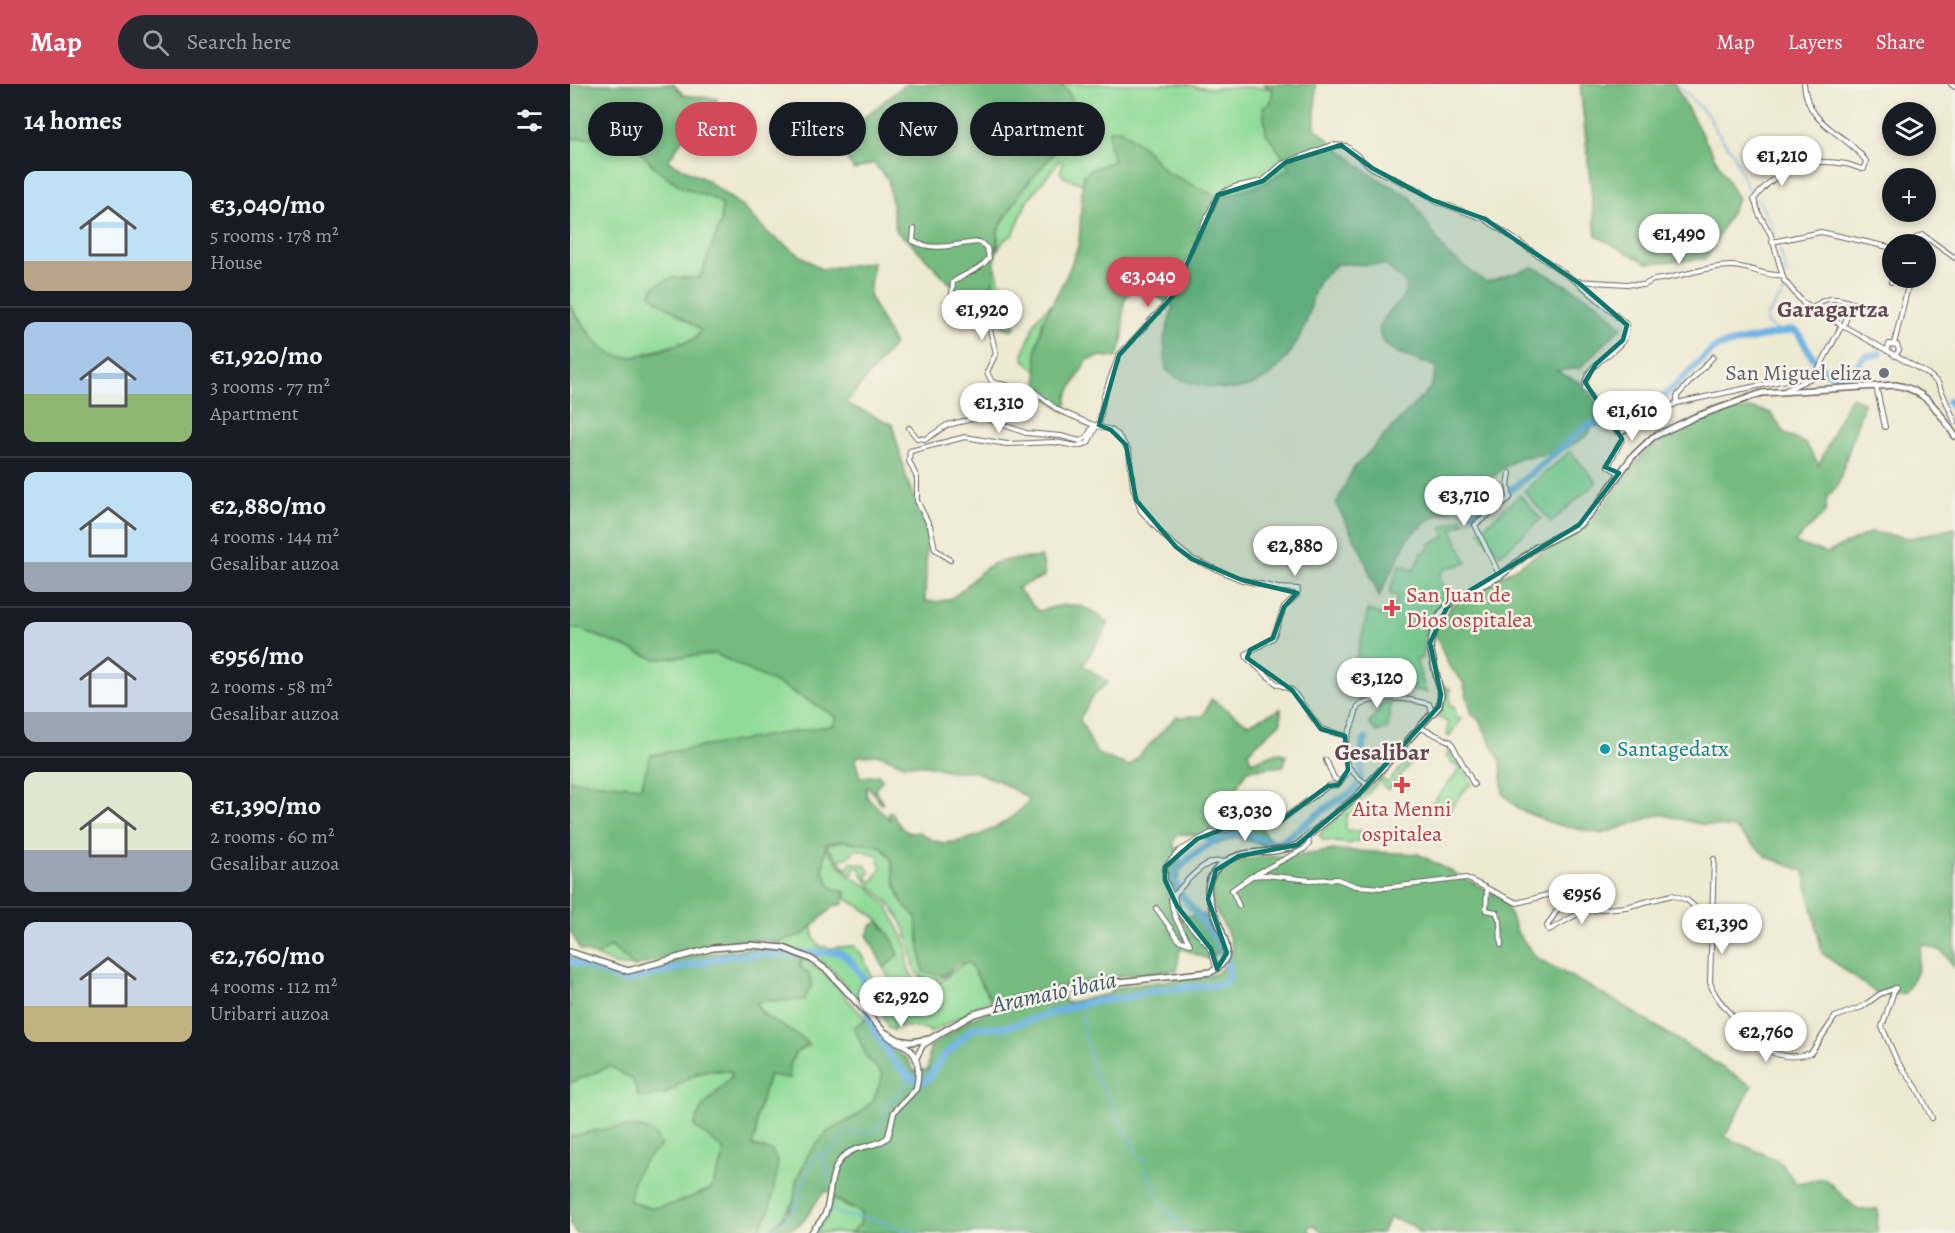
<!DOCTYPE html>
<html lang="en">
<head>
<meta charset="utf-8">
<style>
	body { margin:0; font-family:Alegreya,serif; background:#242831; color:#f1f3f6; height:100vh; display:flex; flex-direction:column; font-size:22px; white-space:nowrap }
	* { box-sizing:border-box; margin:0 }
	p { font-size:20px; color:#9ea1a6 }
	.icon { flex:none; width:33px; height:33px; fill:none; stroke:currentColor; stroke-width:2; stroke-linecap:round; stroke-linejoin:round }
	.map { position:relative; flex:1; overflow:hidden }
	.side { display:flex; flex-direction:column; background:#171b24; width:570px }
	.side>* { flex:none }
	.top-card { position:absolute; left:18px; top:18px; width:570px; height:54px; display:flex; gap:12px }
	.fabs { position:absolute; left:1312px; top:18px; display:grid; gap:12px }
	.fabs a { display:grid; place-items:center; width:54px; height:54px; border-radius:50%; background:#171b24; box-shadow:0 3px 9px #0003; font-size:30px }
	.price { position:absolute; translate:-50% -51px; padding:0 14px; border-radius:21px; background:#fff; color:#222; font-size:20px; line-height:39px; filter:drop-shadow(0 2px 3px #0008) }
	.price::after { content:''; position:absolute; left:50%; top:36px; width:18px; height:14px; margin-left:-9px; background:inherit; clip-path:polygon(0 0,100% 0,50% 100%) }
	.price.active { background:#d1495b; color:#fff }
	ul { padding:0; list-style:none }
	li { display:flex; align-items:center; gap:18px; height:150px; padding:0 24px }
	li+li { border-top:2px solid #363941 }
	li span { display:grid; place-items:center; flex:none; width:168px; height:120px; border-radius:12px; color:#555 }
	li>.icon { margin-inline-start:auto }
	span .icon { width:72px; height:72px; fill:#fffc; stroke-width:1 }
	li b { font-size:26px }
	h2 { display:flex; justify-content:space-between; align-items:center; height:72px; padding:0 24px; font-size:26px }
	.chip { padding:0 21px; border-radius:27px; background:#171b24; box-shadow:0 3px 9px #0003; font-size:21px; line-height:54px }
	.chip.active { background:#d1495b; color:#fff }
	header { display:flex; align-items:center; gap:36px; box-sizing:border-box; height:84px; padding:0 30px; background:#d1495b; color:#fff }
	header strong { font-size:28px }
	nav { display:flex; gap:33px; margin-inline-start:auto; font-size:21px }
	.search { width:420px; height:54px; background:#242831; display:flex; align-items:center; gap:15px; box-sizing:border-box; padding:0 21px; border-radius:33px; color:#9ea1a6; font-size:22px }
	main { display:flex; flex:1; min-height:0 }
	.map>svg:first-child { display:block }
	.green { fill:#90db98; stroke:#567c5a; stroke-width:1.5; fill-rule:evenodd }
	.forest { fill:#74bb80; stroke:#486c4e; stroke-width:1.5; fill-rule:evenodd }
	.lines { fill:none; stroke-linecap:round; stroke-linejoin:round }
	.stream { stroke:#6eb3e4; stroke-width:1.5 }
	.river { stroke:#6eb3e4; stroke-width:7 }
	.minor-casing { stroke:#66645b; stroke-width:6 }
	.tertiary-casing { stroke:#66645b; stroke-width:7 }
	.secondary-casing { stroke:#66645b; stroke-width:8 }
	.minor { stroke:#fff; stroke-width:4 }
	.tertiary { stroke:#fff; stroke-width:4.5 }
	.secondary { stroke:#fff; stroke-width:5 }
	.marked { fill:#0f766e; fill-opacity:0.2; stroke:#0f766e; stroke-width:4.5; stroke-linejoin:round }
	.worship-dot { fill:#6b7280; stroke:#f7f3e8; stroke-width:2 }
	.health-dot { fill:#e0444e; stroke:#f7f3e8; stroke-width:2 }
	.culture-dot { fill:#0f9aa8; stroke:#f7f3e8; stroke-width:2 }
	.labels { text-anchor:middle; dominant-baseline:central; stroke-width:5; stroke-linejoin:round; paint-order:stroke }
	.worship-label { font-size:22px; fill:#5b616d; stroke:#f7f3e8; text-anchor:end }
	.health-label { font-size:22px; fill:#be3a42; stroke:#f7f3e8; text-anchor:start }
	.culture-label { font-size:22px; fill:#0d838f; stroke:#f7f3e8; text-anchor:start }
	.neighbourhood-label { font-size:24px; font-weight:bold; fill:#634653; stroke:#f7f3e8 }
	.water-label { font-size:24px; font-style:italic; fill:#3d586c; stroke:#f7f3e8 }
</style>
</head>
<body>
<header>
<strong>Map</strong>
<div class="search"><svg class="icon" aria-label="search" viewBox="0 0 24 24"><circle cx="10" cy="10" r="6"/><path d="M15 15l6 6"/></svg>Search here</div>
<nav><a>Map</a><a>Layers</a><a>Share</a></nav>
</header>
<main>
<section class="side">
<h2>14 homes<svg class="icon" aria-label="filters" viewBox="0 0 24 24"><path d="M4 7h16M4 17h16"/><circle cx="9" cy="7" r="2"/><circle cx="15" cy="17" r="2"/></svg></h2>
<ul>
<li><span style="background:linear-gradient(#bfe0f5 75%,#b9a48a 0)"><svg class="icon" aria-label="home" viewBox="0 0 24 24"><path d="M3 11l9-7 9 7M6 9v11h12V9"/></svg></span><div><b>€3,040/mo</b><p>5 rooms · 178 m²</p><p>House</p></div></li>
<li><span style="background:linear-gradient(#a9c7e8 60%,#8fb573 0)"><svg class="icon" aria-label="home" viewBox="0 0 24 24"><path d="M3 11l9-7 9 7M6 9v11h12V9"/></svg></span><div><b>€1,920/mo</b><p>3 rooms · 77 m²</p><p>Apartment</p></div></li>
<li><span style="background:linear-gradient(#bfe0f5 75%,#9aa5b1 0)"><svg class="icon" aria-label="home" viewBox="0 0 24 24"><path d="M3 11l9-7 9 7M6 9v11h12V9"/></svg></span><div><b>€2,880/mo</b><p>4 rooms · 144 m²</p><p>Gesalibar auzoa</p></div></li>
<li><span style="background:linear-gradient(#c9d6e8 75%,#9aa5b1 0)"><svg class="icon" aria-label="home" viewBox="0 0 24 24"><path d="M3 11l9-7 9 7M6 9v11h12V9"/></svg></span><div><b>€956/mo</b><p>2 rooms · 58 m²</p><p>Gesalibar auzoa</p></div></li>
<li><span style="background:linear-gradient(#dfe7d0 65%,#9aa5b1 0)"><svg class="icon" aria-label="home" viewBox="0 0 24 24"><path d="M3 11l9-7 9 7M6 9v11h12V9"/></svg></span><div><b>€1,390/mo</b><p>2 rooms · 60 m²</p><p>Gesalibar auzoa</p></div></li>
<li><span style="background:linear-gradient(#c9d6e8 70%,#c2b280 0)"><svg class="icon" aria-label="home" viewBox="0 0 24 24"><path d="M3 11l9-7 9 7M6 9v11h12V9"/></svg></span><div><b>€2,760/mo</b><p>4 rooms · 112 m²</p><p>Uribarri auzoa</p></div></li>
</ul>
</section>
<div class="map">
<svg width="1385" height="1149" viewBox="0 0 1385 1149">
	<rect width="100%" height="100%" fill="#f7f3e8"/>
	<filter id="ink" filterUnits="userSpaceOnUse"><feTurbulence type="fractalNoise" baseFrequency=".0167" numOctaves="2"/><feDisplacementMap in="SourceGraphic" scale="12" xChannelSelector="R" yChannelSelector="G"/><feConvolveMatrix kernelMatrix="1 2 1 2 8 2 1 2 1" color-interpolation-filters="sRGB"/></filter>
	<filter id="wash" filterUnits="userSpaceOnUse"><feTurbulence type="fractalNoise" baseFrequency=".008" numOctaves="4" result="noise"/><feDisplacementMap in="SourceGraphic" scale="24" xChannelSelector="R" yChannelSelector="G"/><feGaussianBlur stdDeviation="1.35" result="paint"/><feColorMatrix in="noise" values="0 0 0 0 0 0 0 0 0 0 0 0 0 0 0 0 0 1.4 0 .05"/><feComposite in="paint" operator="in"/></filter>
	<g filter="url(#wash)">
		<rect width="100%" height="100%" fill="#eee9d1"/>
		<g class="green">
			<path d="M489,0H614C642,8 674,0 703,5L696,48L721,84L694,100L654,113L643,111L596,88L575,64L539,59L544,77L522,85L513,92V100L494,93L490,88L493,78L489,77L457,117L443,151L434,156L428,166V146L452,106L504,46L496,5Z"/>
			<path d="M41,52L64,60L86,85L112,103L144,115L152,121L151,138L130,194H102L84,202L81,211L131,246L125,255L64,273H46L31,264L0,222V55Z"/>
			<path d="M424,179C434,199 426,228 445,243L441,246L422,237V210L414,206L423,200Z"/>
			<path d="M481,220C470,243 466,263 469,289L455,277L453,271L466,236Z"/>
			<path d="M1000,367L1027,398L981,438L954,407Z"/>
			<path d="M950,411L971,435L930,471L909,447Z"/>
			<path d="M892,434L894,439L882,445L897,479L877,484L868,492L874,502L873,514L855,547L853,574L846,576L856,608L803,599L788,602L783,591L798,526L818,533L828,513L819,509L830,480L843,486L852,469L860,465L859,460L875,453L871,443Z"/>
			<path d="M0,545H10L85,575L146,570L218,605L267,633L264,641L71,703L0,696Z"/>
			<path d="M875,602L877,605L880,604V621L884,622L887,634H891L879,653L877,651L878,638L867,633L874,619L872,603Z"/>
			<path d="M821,617L818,644L807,648L799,640L813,619Z"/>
			<path d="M835,664L845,675L818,706L810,699L813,695L817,699L839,675L833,670L787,722L798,731H776V746L795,748L797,753L779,760L753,756L749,751L805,698Z"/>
			<path d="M880,667H884L902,701L898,702L879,727L871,720L864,728L858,724L887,689L888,684L876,672Z"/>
			<path d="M274,757L310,762L321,774L326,803L333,820L346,833L349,851L373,891L382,885C373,898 357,898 345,888C341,865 339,846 324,826C313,810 294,801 290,784L285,783L282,791L278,789L256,761ZM286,765L308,771L311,783L303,798L298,795L297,791L300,789L295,781L281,778L277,785L268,775L277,774Z"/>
			<path d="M256,764L277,791L298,802L318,823L337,862L338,885L347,900L360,909L359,912L352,917C333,916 321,900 314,884L328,871C317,839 303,829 275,814L276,809L261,803L253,786Z"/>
			<path d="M243,843V852L249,862L260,864L284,862C304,881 304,912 308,938L260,884L245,873L199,857H211Z"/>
			<path d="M41,862L65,883L45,881L27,872Z"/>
			<path d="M233,875L257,892L296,936L289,939L307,983L313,991L304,1015L288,1031L257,1048L226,1097L224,1117L200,1148L202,1149H185L198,1131L208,1078L181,1062L186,1049V1033L199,990L214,994L225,969L186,920L190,917H217Z"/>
			<path d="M394,879H399L422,917L406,922L402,927L360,949L358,945L327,942L323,946L318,944L307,911L316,898C325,910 337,922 353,922L364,914L365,909L350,894L370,898Z"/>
			<path d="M40,982L95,1011C119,991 130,985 161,987L162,992L131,1025L124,1041L153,1065V1076L141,1105C114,1116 87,1132 60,1117C61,1091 70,1078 90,1062L52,1044L0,1053V999Z"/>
			<path d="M263,1112L275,1122L291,1128L290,1140L280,1149H245L257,1133Z"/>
		</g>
		<g class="forest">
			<path d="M0,0H103L114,11L147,15V25L112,56L98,77L136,96L174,124L199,150L251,185L303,178L299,211L324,261L276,319L322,340L337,396L357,446L355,517C392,522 395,495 421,481C434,474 457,475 472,473L475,492L447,504L468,527C504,518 508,516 539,539L513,581L538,598L522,613L510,635L527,670L559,682L606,633L633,632L641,615L678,640L711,625V638L678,668L681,678L708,668L716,671L714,682L677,686L665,707L672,716L682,710L693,711L700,720L687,734L696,752L712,762L699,764L668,753L647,760L629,751L608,750L603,759C614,779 613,795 597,811L610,833L634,830L651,857L649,869L638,875L610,864L607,886L537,893L422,917L399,879H390L373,891L353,888L346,833L333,820L326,803L321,774L310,762L274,757L256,759L253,786L261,803L276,809L273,820L264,822L234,850L211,857L181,856L140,860L65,883L41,862L27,872L10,866L0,846V696L71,703L81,671L264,641L267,633L218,605L146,570L85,575L10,545H0V222C46,292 53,277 125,255L131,246L81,212L84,202L102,194H130L151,138L152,121L144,115L112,103L86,85L64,60L41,52L0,55ZM310,671L332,680L356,681L380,687H402L429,697L459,715C448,737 389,766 365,757C359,755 354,751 349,748C332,752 328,739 321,727L318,729L321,737L297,713L296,704L299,703L311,720L313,719L305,705L312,697L309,691L290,693L285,676L289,672Z"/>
			<path d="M336,0H489L496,5L506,22L508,31L504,46L452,106L428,146L423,200L414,206L393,213L340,158L326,147L318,95L303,79L284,86L270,64L272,51Z"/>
			<path d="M692,0H746L745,44L797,88L840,113L875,168L916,198L964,183L1028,219L1052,243L1010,284L986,287L1010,298L1033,327L1017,352L990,368L949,374L932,385L897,416L858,437L838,454L809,513L791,467L766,420L783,385L861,303L867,283C850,276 793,266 814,235C822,222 835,217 837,201L816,181L767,180C761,186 752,193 748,200C742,210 741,225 737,236C722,275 693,312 647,304C625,301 613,300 596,286L594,255L603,223L568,200C540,219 564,242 546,274L532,272L517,276L497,313L496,328L471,310L468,305L466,266L473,237L497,191L509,160L513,92L522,85L544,77L539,59V46L550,45L575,64L596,88L643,111L654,113L694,100L721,84L696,49L693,23L701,19L703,5Z"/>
			<path d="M1010,0H1104L1168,115L1136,175L1077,179L1026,152Z"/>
			<path d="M1282,313L1294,319L1268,401L1257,413L1255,429L1224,459L1257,469L1301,448L1340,454L1385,444V884L1373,868L1352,860L1347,889L1335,909L1310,912L1252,869L1234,787L1197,773L1164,744L1130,740L1090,730L1032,750L984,740L950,726L933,710L931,678L909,636L902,630L893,598L878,580L865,549L881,522L1019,440L1077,366L1113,341L1145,327L1186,325L1201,329L1215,350L1236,360L1249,381L1276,320Z"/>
			<path d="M763,766L848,770L934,815L948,850L967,874L1047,918L1182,1002L1155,1053L1208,1076L1226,1099L1254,1094L1288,1126L1308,1125L1307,1149H848L844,1142L820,1134L811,1149H754L744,1141L738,1143L741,1149H280L290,1140L291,1128L266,1116L257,1106C241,1116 240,1142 219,1145C211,1146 208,1149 200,1148L203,1142L217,1130L224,1117L226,1097L238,1071L257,1048L288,1031L304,1015L313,991L296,972L284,943L296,936L321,965L338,975L344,987L358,986L360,962C375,955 385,945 398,937C419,924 468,917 493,910L495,919L539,910L544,904L646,890C686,856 636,838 642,803C649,768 706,773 731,771C742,770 753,768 763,766Z"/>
			<path d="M309,838L323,856L328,871L314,884L297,851L302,841Z"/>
			<path d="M182,864L214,867L233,875L229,882L239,890L242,901L234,916L190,917L186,920L192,930L234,955L239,961L225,969L219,984L220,994L199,991L186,1033V1049L182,1062L202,1067L208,1078C204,1102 203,1131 185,1149H6L0,1141V1053C18,1048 69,1035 84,1050C87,1052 89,1059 91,1062C71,1078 61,1091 60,1117C87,1132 114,1116 141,1105L153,1076V1065L124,1042L131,1025L162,992L161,987C154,987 144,985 137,986C108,992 104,1017 68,1012L63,996L40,982L0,999V871L48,890H61L124,871Z"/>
		</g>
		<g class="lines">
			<g class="stream">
				<path d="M1106,0L1139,32L1145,45L1163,69L1178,106L1186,110"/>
				<path d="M1188,114L1206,151"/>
				<path d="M1210,165L1217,192"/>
				<path d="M1209,247L1197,240L1196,233L1216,206"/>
				<path d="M514,919L512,944C521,955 516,986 533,1003L568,1071L576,1075V1085L594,1125L600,1127L615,1149"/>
				<path d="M251,1070L259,1089V1099"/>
				<path d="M259,1124L271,1131L299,1134L345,1149"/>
				<path d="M195,1149L215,1135L227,1120L243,1074L263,1066L276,1048H305L316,1027V1020L332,1006L340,993"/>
			</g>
			<g class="river">
				<path d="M1379,317L1385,328"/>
				<path d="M904,430L946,402L1017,342L1066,331L1086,320L1142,266L1149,262L1223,246L1228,249C1240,267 1247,290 1272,293L1285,285L1294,273L1310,270"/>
				<path d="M0,878L10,880L54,897L159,872L269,868C279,874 286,882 292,892C297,901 293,915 296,925C302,945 331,1001 356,997L374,972L403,944L437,943L514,919L560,913L579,907L653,900L659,896C661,854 617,829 602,793C617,774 645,750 670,750C681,751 696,758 707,760C729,748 746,729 768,716C775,712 786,708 789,700C795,684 786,670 796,655"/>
			</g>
		</g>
	</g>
	<g filter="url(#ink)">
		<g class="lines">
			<defs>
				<g id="minor">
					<path d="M1234,0C1238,44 1274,46 1296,77L1294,85C1287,85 1283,81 1276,80C1237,73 1209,83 1184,115L1189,130L1201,151L1214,196L1233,219L1358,290L1368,299L1385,338"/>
					<path d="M1381,0L1385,3"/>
					<path d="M344,145L343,157C367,169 385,159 410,158L417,164L419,174C409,187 395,189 383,198L382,210L393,218L413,210L420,214L418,238L426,269L417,288L422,298L465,308L488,326L521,340L541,346L548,351L559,367L563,403L571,427L596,454L622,475L672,496L708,504L728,505L727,511L714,523L703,554L676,570L677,574L707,600L722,606L751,645L776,652"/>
					<path d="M1202,158L1251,148L1323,164"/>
					<path d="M1346,160L1347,153L1353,151L1385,174"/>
					<path d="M1006,197L1074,201L1083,196C1110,194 1134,182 1161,182C1179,182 1195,193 1212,191"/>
					<path d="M1321,198L1323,191"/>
					<path d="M1282,219L1293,222"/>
					<path d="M1243,225C1253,211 1268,214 1282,219L1274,241"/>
					<path d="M1324,260L1340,194"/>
					<path d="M1317,267L1319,260L1327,261L1329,266L1325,272"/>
					<path d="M1306,302L1315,343"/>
					<path d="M1214,307L1245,292L1272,241"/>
					<path d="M1107,319V312L1143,273"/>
					<path d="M529,341L534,312L549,271L602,213L610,189L648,111L664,103L693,97L712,80L762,61L776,62L802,84L851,107L862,116L915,135L1010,200L1057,241C1060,269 1013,274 1015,305L1052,355L1038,382L1049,389"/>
					<path d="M339,344L347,354L356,355L377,341L411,333L456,349L491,352L510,357L516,354L524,341"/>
					<path d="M1050,349L1107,319L1220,295L1241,294"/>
					<path d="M380,476L365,465L360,442L347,417V394L339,377L340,367L395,353L437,360L484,358L507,362L518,359L527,341"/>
					<path d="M930,492L905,441L940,414L938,401L940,389"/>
					<path d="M849,643L881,658L904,701"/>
					<path d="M756,676L764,694L770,698"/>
					<path d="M798,701C771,682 769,670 782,641C785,635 785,628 788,622C809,610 835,614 859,620L863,629"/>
					<path d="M1144,775L1140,898C1143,911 1152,919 1160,929C1181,956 1203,982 1241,969L1265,933L1292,923L1310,910L1326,904"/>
					<path d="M686,790L734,765L739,760L738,753"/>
					<path d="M917,805L916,826L926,828L930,837L931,861"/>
					<path d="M669,822L662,806L682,792L695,791L740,796L767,795L786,802L813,804L896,794L947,819L995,806L997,811L977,842L979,846L1013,827L1056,823L1102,811L1117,816L1142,838"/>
					<path d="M586,824L609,856L620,860C612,845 602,833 601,815H604L595,796V783L609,767L641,749L669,743L706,740L758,702L768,701L779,686"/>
					<path d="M646,883C644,877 643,870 640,865C631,848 601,831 605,810C617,797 635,773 654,778"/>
					<path d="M1325,904L1312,943L1327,977L1347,1004L1362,1034"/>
				</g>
				<g id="tertiary">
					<path d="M346,974L353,961L370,950"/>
					<path d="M241,1149C245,1143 252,1137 255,1130C262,1112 258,1089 272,1074C284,1060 305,1065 318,1053L324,1028L346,1005C349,991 351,973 337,963C329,958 322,958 316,950"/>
				</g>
				<path id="secondary" d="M0,868L58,887L143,864L181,861L214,864L241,875L258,887L314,948L329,956L341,958L360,955L404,930L502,903L641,888C690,864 604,812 655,778C676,763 705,772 727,761L789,710L869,622L871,611L860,563L864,543L871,529L884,516L930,492L965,464L1009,441L1024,425L1062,373L1083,353L1125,333L1192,309L1326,301C1357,306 1369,328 1385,352"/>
			</defs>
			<use href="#minor" class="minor-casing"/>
			<use href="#tertiary" class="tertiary-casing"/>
			<use href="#secondary" class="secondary-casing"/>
			<use href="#minor" class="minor"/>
			<use href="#tertiary" class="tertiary"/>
			<use href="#secondary" class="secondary"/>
		</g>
	</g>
	<path class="marked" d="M771,61L802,84L862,116L915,135L1010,200L1057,241L1053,256L1026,280L1015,298L1052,355L1035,383L1049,389L1009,441L879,519L860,559L871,611L869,622L789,710L727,761L669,772L646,786L638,815L657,869L647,885L641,865L607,822L595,796V783L627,755L653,745L706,740L758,702L768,701L778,686L775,652L751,645L722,606L677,574L680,566L703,554L714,523L727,509L672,496L622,475L606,463L566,416L556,361L541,346L529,341L549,271L602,213L648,111L693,97L716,78Z"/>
	<circle class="worship-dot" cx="1314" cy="289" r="6"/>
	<g class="health-dot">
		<path d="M819 515h6v6h6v6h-6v6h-6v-6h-6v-6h6z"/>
		<path d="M829 692h6v6h6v6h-6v6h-6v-6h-6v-6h6z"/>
	</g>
	<circle class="culture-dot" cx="1035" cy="665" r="6"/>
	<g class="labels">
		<g class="worship-label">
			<text x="1302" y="289">San Miguel eliza</text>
		</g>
		<g class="health-label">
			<text x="836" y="511">San Juan de<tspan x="836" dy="25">Dios ospitalea</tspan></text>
			<text x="832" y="725" text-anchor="middle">Aita Menni<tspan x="832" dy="25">ospitalea</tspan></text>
		</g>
		<g class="culture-label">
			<text x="1047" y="665">Santagedatx</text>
		</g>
		<g class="neighbourhood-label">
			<text x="1263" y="225">Garagartza</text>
			<text x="812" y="668">Gesalibar</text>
		</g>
		<g class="water-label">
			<text transform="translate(484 908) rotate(-12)">Aramaio ibaia</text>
		</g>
	</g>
</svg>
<div class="fabs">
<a><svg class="icon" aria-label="layers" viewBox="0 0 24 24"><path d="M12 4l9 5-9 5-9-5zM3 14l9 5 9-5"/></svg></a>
<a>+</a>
<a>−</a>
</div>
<b class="price" style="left:1212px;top:103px">€1,210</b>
<b class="price" style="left:1109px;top:181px">€1,490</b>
<b class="price active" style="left:578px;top:224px">€3,040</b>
<b class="price" style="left:412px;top:257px">€1,920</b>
<b class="price" style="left:429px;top:350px">€1,310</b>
<b class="price" style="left:1062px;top:358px">€1,610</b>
<b class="price" style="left:894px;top:443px">€3,710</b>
<b class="price" style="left:725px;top:493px">€2,880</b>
<b class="price" style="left:807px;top:625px">€3,120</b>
<b class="price" style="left:675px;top:758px">€3,030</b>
<b class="price" style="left:1012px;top:841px">€956</b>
<b class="price" style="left:1152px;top:871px">€1,390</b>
<b class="price" style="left:331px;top:944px">€2,920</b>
<b class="price" style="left:1196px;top:979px">€2,760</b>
<div class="top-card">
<a class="chip">Buy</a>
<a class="chip active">Rent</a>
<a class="chip">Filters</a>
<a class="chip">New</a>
<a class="chip">Apartment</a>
</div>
</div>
</main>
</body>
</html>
